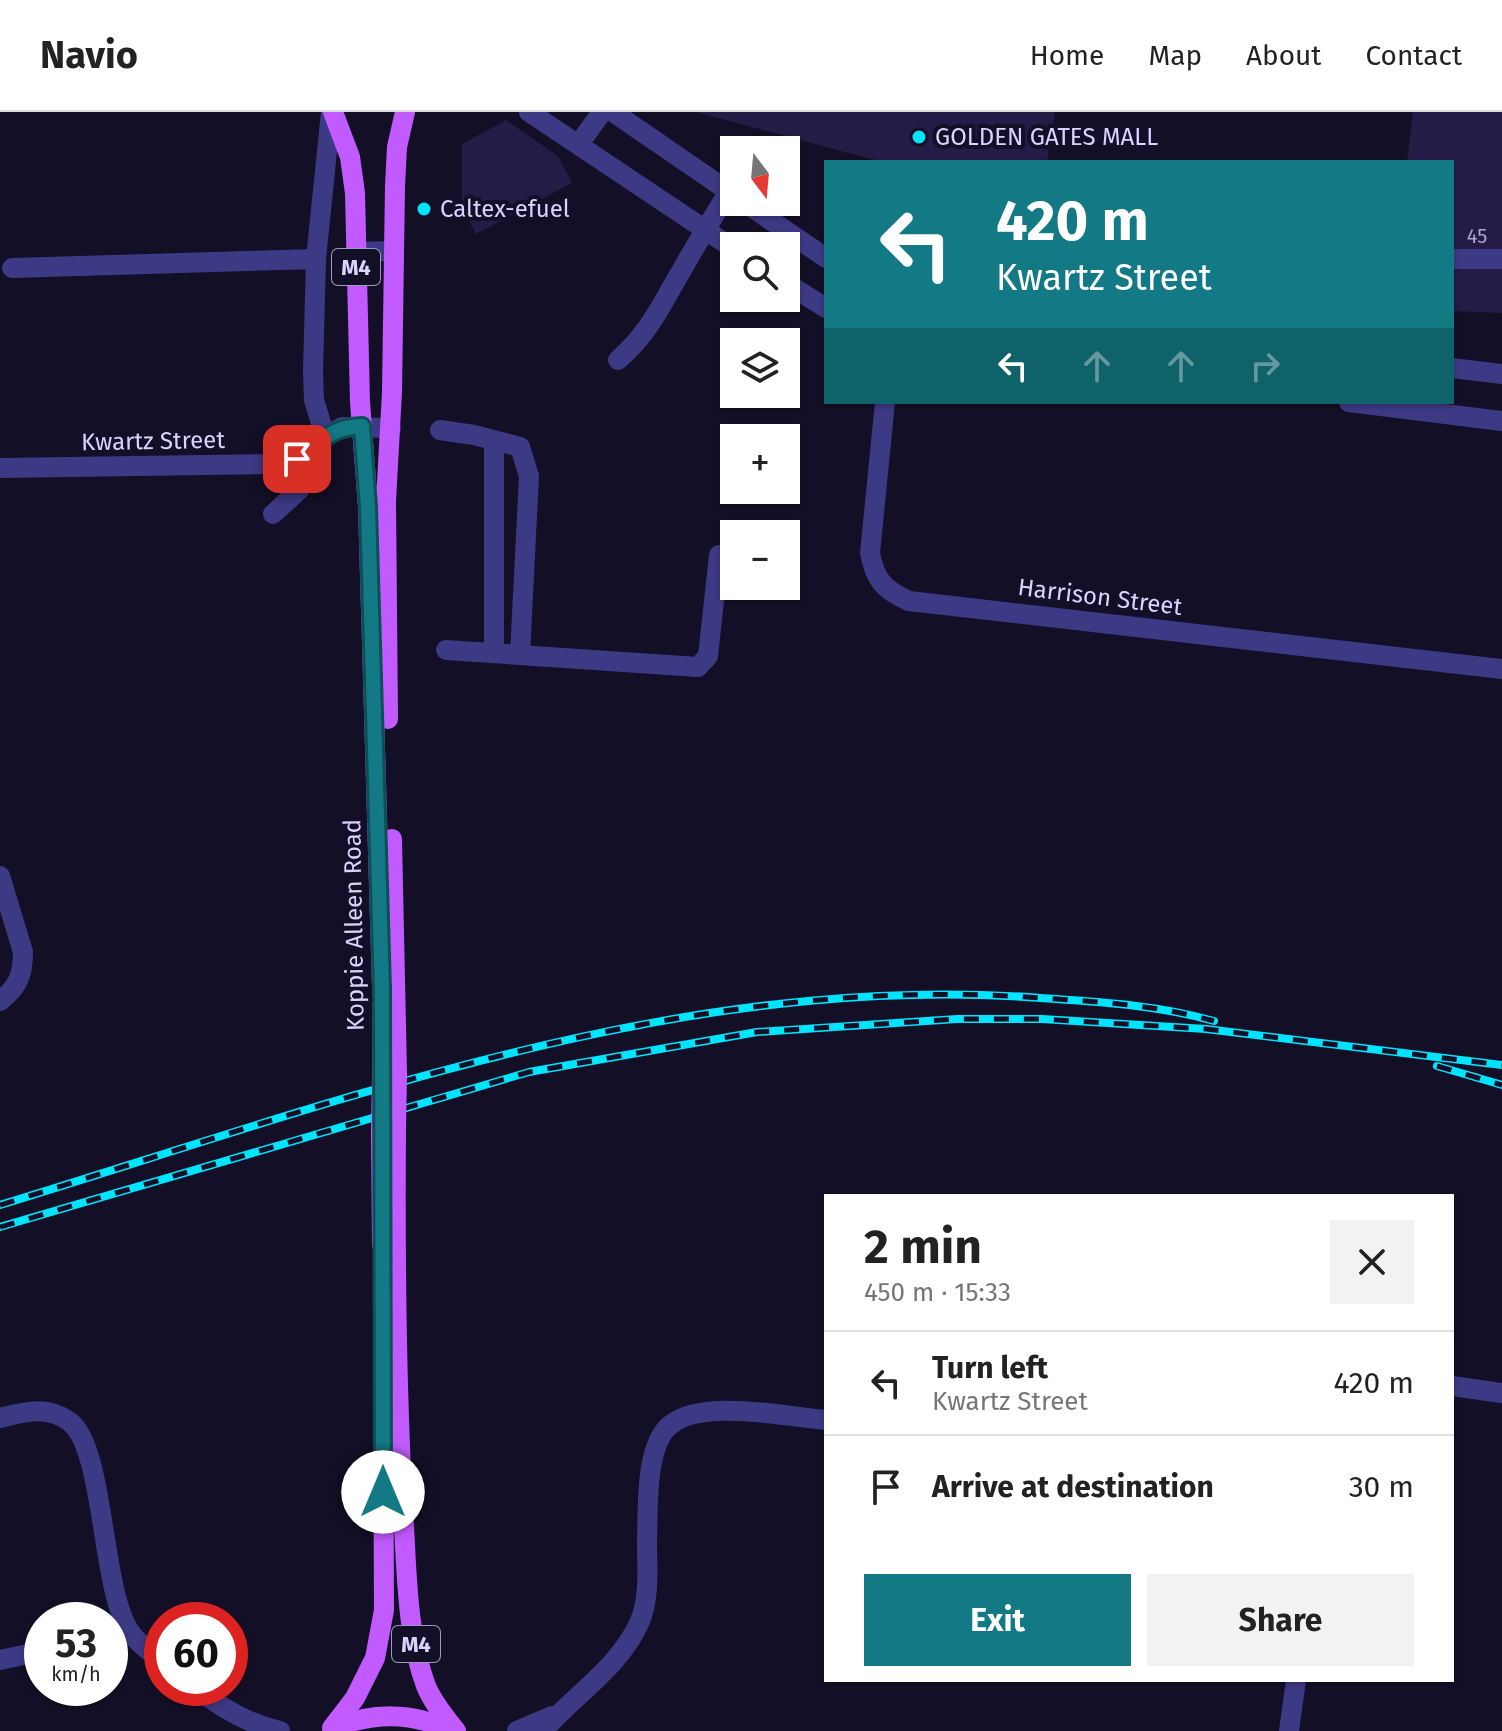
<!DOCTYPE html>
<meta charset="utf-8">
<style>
:root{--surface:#fff;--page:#f2f2f2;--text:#222;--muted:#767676;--line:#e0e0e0;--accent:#137a85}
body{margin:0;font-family:"Fira Sans",sans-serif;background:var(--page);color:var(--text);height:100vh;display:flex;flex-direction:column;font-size:30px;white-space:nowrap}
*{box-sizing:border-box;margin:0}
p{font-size:26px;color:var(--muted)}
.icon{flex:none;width:44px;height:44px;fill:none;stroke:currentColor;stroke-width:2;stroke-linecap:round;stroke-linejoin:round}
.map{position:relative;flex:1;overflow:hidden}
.side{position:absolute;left:824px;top:1082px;width:630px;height:488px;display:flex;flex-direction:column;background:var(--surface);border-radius:0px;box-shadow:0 2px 6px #0004}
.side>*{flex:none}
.banner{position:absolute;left:824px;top:48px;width:630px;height:244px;border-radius:0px;box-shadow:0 2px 6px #0004;background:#137a85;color:#fff;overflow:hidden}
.needle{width:52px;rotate:164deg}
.fabs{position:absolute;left:720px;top:24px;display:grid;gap:16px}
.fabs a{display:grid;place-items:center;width:80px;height:80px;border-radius:0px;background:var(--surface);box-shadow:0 2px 6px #0004;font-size:40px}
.speed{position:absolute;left:24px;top:1490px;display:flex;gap:16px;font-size:40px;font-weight:700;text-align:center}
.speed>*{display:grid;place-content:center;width:104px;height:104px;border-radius:50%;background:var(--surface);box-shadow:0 2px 6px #0004;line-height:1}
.speed small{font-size:20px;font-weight:400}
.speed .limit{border:12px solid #d22;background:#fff;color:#111}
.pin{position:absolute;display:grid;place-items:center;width:68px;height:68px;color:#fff;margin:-34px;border-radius:16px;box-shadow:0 4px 12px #0006}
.me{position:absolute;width:88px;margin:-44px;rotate:0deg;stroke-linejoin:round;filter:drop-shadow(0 0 6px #0008)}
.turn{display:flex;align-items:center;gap:28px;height:168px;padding:0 40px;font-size:36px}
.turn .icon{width:104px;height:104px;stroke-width:2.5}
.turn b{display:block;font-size:56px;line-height:68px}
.lanes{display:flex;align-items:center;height:76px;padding:0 40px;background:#0003;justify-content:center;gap:40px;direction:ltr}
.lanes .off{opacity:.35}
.round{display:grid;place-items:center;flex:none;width:84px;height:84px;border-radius:0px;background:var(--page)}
.overview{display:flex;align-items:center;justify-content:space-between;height:136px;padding:0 40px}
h1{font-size:48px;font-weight:700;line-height:60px}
.button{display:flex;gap:16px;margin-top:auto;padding:16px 40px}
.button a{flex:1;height:92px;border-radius:0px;background:var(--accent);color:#fff;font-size:32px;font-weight:700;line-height:92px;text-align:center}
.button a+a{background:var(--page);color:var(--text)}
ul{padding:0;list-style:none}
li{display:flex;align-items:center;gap:24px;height:104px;padding:0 40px;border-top:2px solid var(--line)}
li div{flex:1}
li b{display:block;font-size:30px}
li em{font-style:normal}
header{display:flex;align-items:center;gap:48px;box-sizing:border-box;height:112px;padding:0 40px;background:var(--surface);border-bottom:2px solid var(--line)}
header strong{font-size:38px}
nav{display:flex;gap:44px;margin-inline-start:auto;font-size:28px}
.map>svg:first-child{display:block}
.building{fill:#241b47}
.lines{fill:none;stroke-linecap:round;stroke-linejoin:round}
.minor{stroke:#3d3a85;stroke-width:20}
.major{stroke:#c25bff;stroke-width:20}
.rail-casing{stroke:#00e5ff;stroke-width:8}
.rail{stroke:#130f26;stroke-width:5;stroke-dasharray:15;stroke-linecap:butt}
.major-bridge{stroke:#c25bff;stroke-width:20}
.route-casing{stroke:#0c4f56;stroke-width:20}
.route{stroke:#137a85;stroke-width:14}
.poi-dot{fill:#00e5ff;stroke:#130f26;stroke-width:3}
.labels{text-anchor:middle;stroke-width:8;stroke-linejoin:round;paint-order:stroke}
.number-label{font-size:20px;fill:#aca6d1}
.shield{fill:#130f26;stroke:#9e99be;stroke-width:2}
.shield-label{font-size:22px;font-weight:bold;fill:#d9d4ff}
.poi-label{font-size:24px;fill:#d9d4ff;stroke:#130f26;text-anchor:start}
.street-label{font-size:24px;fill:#d9d4ff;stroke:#130f26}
</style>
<header>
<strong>Navio</strong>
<nav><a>Home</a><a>Map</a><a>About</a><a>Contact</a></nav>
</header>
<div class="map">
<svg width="1502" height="1619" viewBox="0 0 1502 1619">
<rect width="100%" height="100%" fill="#130f26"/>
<path class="building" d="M696,0H1055L1047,50H882Z
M1413,0H1502V201L1452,199V50H1407Z
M506,8L558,44L572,71L476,122L462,95V32Z"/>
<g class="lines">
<path class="minor" d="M529,0L734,137
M613,0L734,83
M578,33L602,0
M744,90L826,146
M355,140L394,139
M1452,147H1502
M12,156L316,147
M786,171L826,196
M618,248C648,222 661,194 680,161C696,133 712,106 729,80
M1452,256L1502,262
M885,290L870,441C875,468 884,478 909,489L1502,557
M1349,290L1502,309
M440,318L474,323L520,335L529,364L520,542
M325,324L314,288L313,260L316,147L331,0
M494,328V540
M0,356L278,352L297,347L314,337L325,324L342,315L391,316
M273,402L299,378L314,337
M446,538L698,555L708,544L719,443
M0,764L23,840C23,863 18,875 0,889
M1452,1274L1502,1281
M0,1306C24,1300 48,1293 70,1310C105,1337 101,1478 130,1520C138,1532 151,1540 162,1549
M0,1548L42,1539
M196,1576C221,1596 248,1612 280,1619
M517,1619L552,1604
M543,1619C574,1583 621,1554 640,1509C650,1485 647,1456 647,1431C648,1400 645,1341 666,1317C695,1284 786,1305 826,1308
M1289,1619L1296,1568"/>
<path class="major" d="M333,0L350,45L355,81L360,290L368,395L382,877V963
M388,607L386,389L392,280L395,74L397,35L405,0
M392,727L397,961
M396,1016C395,1144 396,1271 403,1399C407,1456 406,1520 426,1574C433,1591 445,1605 456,1619
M381,1018L382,1133
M332,1616L355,1586L375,1546L384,1498L383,1265
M333,1616C371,1601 412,1599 450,1619"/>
<defs>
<path id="rail" d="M1437,954L1502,973
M0,1093C338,990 681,859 1041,886C1100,890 1158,893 1214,909
M0,1115L529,960L757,920L957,907H1042L1206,917L1502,953"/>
</defs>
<use href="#rail" class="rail-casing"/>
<use href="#rail" class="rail"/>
<path class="major-bridge" d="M396,1016L397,961
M381,1018L382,963"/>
</g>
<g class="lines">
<defs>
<path id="route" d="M297,347C325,330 326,316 362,314L368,395L382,877L383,1380"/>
</defs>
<use href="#route" class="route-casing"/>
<use href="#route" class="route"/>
</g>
<g class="poi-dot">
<circle cx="919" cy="25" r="8"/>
<circle cx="424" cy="97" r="8"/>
</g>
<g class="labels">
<g class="number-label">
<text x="1477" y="131">45</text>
</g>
<g class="shield">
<rect x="332" y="137" width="48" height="36" rx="6"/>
<rect x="392" y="1514" width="48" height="36" rx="6"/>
</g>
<g class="shield-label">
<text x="356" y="163">M4</text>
<text x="416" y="1540">M4</text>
</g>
<g class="poi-label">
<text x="935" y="33">GOLDEN GATES MALL</text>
<text x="440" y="105">Caltex-efuel</text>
</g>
<g class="street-label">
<text transform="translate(153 329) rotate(-1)" y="8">Kwartz Street</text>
<text transform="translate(1100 485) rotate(7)" y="8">Harrison Street</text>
<text transform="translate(354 813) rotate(-91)" y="8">Koppie Alleen Road</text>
</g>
</g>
</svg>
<div class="fabs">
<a><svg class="needle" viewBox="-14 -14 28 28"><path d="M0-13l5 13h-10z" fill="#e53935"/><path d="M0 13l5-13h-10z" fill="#767676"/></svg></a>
<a><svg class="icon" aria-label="search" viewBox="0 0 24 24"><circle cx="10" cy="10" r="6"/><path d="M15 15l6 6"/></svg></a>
<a><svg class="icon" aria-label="layers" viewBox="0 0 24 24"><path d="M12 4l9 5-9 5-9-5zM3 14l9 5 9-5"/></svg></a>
<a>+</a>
<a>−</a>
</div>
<div class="speed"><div>53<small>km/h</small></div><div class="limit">60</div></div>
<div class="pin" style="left:297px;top:347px;background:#d93025"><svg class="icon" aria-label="arrive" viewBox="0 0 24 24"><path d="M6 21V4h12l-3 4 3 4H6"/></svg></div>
<svg class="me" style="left:383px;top:1380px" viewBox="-20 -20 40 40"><circle r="19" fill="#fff"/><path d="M0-13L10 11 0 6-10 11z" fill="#137a85"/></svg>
<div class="banner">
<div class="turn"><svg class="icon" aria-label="left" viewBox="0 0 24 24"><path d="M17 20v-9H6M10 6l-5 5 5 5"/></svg><div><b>420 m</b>Kwartz Street</div></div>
<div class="lanes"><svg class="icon" aria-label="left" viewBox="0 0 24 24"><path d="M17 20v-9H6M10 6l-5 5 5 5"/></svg><svg class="icon off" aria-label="ahead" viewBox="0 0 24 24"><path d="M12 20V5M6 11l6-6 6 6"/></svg><svg class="icon off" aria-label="ahead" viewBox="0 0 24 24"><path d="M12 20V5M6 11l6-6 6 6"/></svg><svg class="icon off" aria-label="right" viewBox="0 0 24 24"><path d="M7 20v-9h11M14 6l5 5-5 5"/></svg></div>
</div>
<section class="side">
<div class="overview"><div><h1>2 min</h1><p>450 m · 15:33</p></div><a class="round"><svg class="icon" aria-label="close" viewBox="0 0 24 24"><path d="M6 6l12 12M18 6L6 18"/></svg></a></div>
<ul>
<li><svg class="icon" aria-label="left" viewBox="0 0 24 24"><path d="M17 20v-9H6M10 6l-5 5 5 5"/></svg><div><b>Turn left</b><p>Kwartz Street</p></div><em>420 m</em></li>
<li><svg class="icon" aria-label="arrive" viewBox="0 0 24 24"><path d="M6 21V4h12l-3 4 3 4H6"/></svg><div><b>Arrive at destination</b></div><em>30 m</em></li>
</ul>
<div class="button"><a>Exit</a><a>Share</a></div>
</section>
</div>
